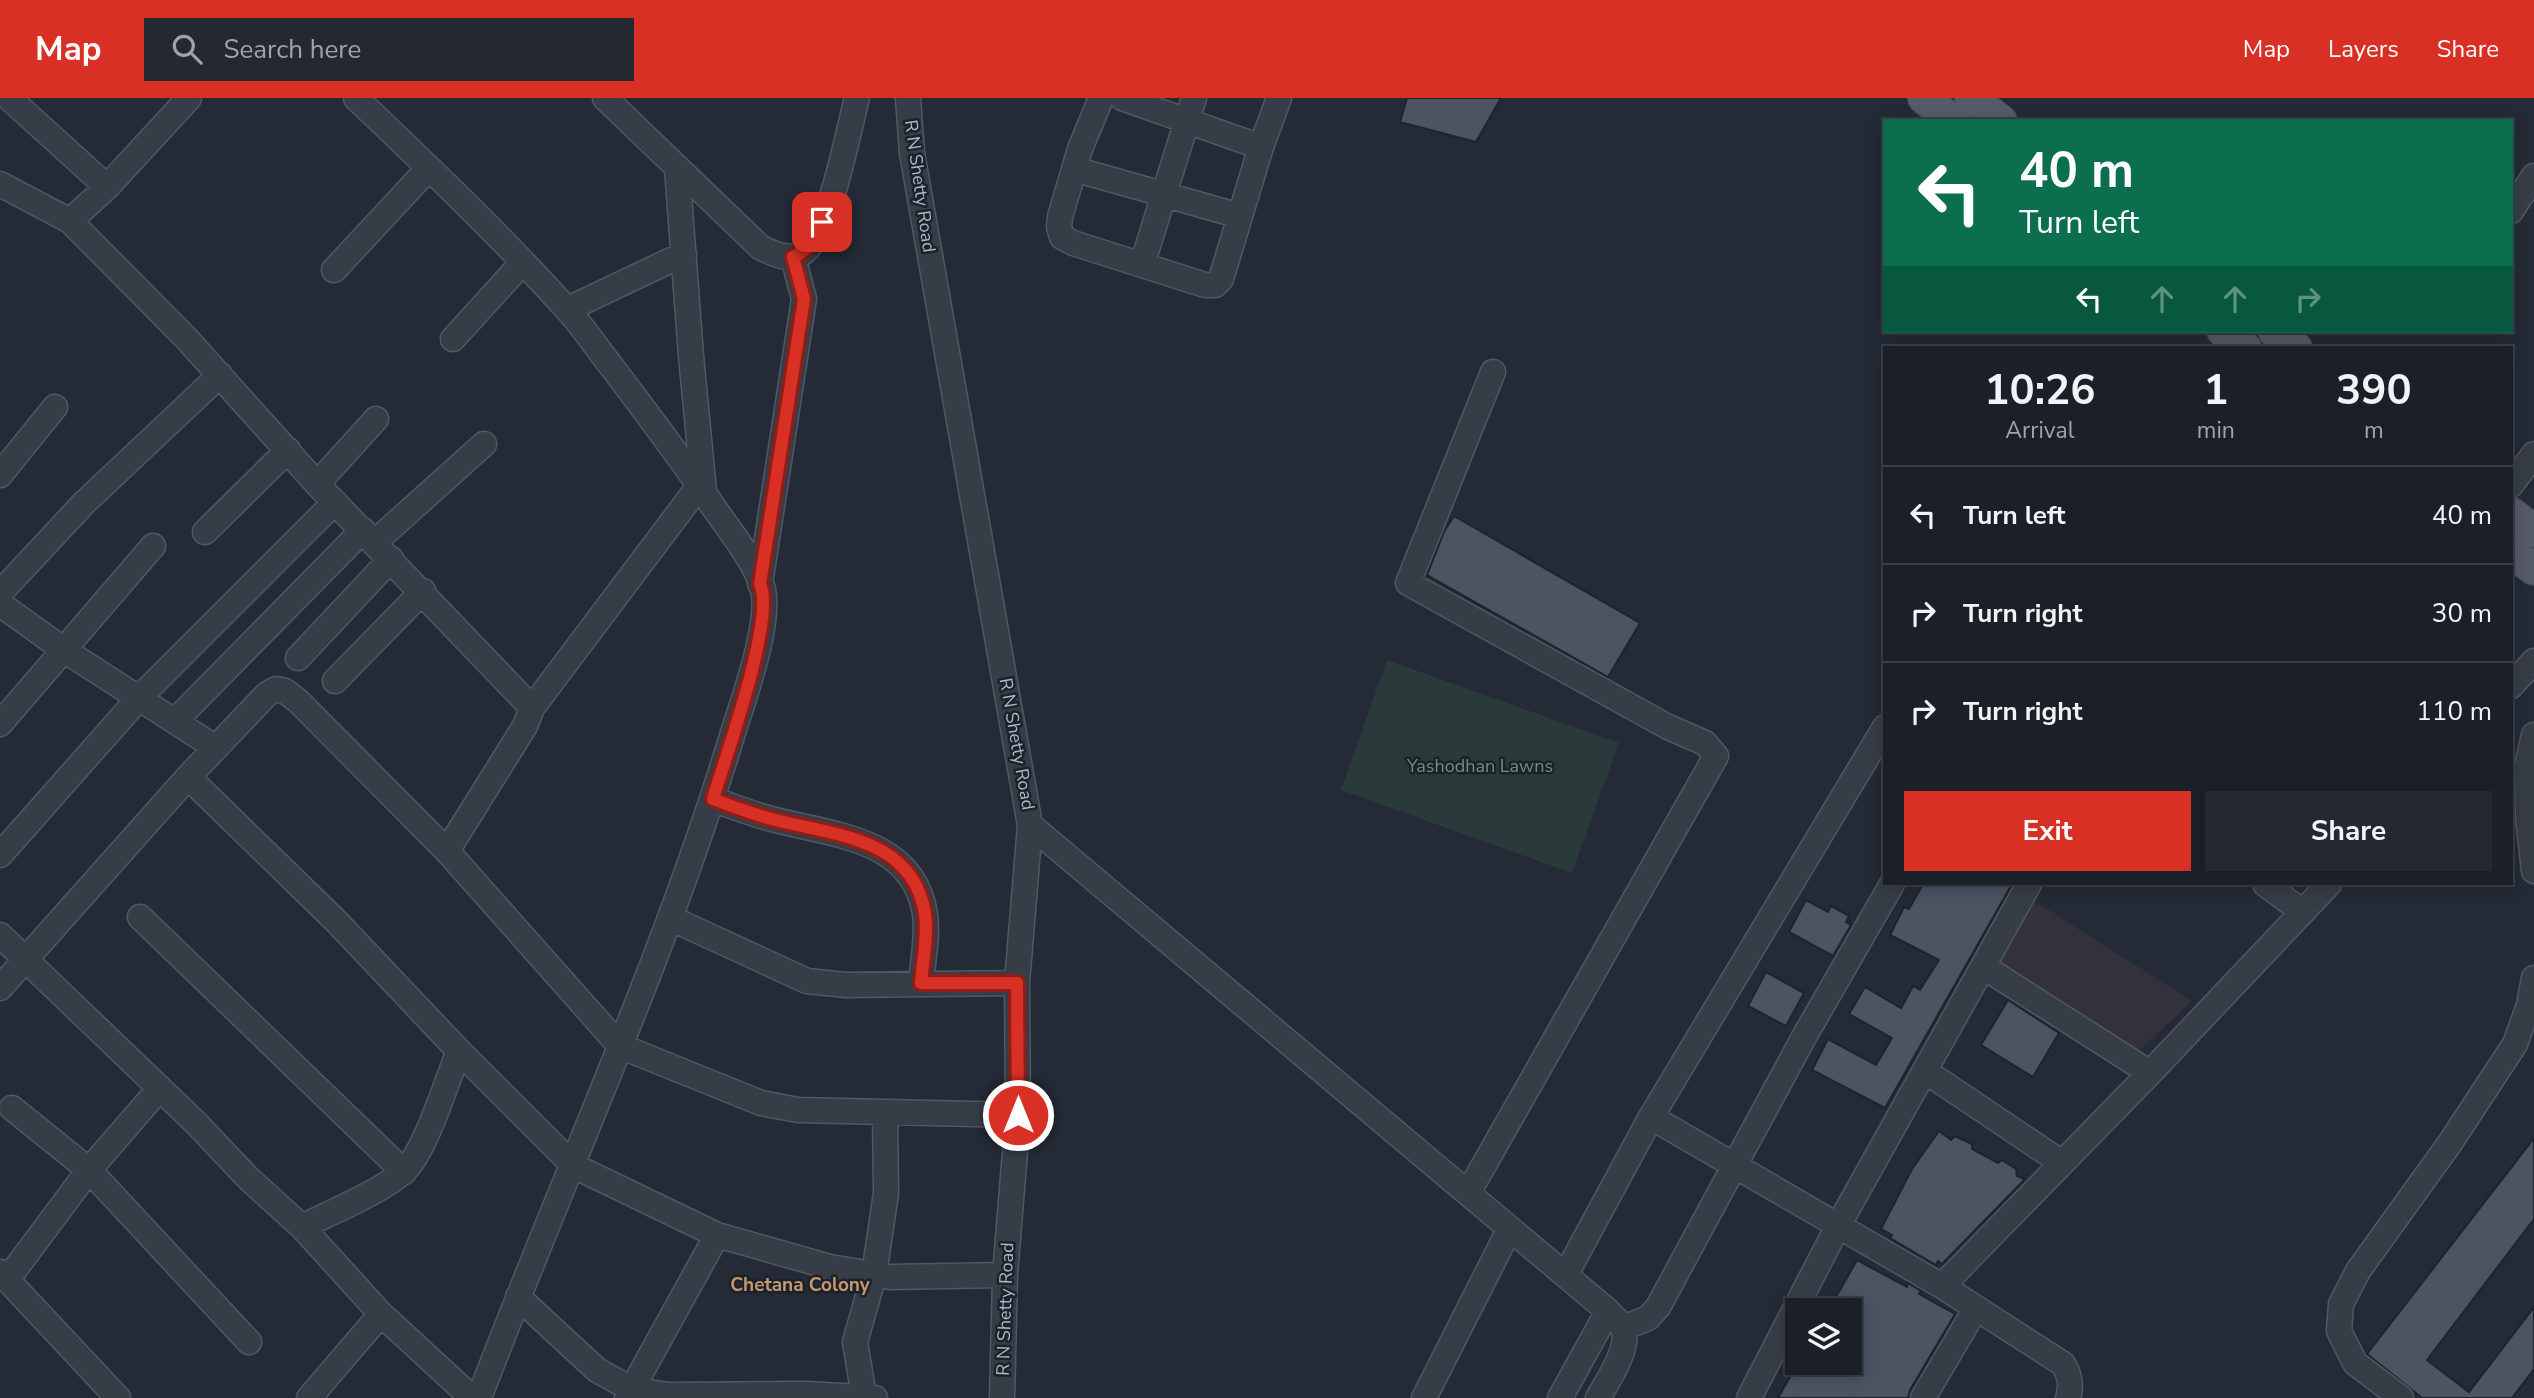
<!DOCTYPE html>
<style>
:root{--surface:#1b2028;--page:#242830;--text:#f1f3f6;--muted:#a0a3a8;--line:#393e45;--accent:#d93025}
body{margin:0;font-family:"Nunito Sans",sans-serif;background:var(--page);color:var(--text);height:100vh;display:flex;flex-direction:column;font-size:26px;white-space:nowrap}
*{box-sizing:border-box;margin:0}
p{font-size:23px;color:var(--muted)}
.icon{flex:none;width:38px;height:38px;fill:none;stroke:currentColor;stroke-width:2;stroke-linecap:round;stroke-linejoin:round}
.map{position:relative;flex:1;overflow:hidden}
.side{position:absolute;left:1883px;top:248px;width:630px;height:539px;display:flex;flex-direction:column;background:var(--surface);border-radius:0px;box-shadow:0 4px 18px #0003,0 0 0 2px var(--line)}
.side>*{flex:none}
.top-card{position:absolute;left:1883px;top:21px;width:630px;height:214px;border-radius:0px;box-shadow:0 4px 18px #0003,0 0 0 2px var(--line);background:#0b6e4f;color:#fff;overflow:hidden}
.fabs{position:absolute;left:1785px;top:1200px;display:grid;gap:14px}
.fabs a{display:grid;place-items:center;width:77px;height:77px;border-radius:0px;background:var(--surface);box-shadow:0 4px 18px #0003,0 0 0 2px var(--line);font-size:35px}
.pin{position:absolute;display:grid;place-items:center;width:60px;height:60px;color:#fff;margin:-30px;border-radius:14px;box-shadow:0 4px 10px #0006}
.me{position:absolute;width:77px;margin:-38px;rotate:0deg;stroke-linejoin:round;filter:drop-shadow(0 0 5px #0008)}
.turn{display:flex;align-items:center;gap:24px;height:147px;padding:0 21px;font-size:32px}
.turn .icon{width:91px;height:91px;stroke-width:2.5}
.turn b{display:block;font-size:49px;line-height:60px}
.lanes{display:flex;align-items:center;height:66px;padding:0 21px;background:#0003;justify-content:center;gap:35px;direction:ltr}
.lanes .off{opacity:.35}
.eta{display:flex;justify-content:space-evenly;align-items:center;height:119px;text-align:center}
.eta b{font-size:42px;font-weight:700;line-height:49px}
.cta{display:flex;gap:14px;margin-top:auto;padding:14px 21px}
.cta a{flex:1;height:80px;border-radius:0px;background:var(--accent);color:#fff;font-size:28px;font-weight:700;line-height:80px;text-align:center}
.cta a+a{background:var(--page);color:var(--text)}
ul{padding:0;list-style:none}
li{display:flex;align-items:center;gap:21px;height:98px;padding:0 21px;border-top:2px solid var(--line)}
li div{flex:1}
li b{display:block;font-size:26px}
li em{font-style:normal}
header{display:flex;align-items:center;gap:42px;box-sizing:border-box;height:98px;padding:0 35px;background:var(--accent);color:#fff}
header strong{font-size:33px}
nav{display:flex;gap:38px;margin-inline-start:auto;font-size:24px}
.search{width:490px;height:63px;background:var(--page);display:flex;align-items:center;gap:18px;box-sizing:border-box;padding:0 24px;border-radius:0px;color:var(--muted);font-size:26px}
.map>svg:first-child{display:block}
.medical{fill:#33313c}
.green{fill:#2a3a3b}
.building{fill:#4c5462;stroke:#1e242e;stroke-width:2}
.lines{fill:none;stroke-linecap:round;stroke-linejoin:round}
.minor-casing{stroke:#525762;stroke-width:27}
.major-casing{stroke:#404650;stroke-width:34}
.minor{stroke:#373d47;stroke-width:24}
.major{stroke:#555b67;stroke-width:32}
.route-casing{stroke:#8d1f18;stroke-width:18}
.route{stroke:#d93025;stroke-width:12}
.labels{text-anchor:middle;stroke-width:5;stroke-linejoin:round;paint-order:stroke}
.street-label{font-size:18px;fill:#b2b7c3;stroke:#1c222c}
.park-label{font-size:18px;fill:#6c9177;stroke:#1c222c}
.neighbourhood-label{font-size:19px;font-weight:bold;fill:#c6986a;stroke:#1c222c}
</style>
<header>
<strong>Map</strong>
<div class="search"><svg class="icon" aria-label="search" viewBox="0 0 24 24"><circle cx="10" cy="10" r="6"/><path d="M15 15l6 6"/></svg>Search here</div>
<nav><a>Map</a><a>Layers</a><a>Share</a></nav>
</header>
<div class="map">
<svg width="2534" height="1300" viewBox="0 0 2534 1300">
<rect width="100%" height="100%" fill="#242a36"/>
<path class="medical" d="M2033,802L2192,903L2140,952L1994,867Z"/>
<path class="green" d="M1387,562L1619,645L1572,775L1341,692Z"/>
<path class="building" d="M1407,0H1501L1476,44L1400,24Z
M1454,418L1640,525L1608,579L1427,477L1444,434Z
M1923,786H2012L1885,1010L1812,972L1828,941L1876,967L1892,940L1849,916L1865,889L1901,910L1913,888L1920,892L1939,862L1890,837L1904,809L1909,811Z
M1806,802L1828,814L1831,808L1849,818L1846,824L1851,827L1833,858L1789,834Z
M1766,874L1804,895L1786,928L1748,908Z
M2008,902L2059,935L2033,979L1981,947Z
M1939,1033L1951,1042L1955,1038L1972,1046V1051L1998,1065L2002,1062L2016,1071L2017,1078L2025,1081L1942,1166L1938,1163L1936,1167L1890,1140L1892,1137L1881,1131L1912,1071Z
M2534,1040V1121L2427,1262L2469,1294L2534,1209V1271L2512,1300H2422L2367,1256Z
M1857,1162L1907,1189L1908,1185L1921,1193L1919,1196L1955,1216L1910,1292L1908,1300H1778L1798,1265H1850V1213H1828Z"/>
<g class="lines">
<defs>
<path id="minor" d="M9,0L107,89
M356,0C427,68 498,135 564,208C583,228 598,252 615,273C647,316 679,357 708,401C725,427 755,462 763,491C771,527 743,602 732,638C663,864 563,1079 479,1300
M605,0L760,149C773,156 792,165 805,153C830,132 848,34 857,0
M908,0L912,55L1030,727L1017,885L1018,1017L1005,1177L1002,1300
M1101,0L1080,51L1060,119L1059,129L1062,139L1073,145L1205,187H1215L1221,181L1261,49L1279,0
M1122,0L1261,49
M677,70L691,258L704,393
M1074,71L1240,118
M0,86L70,123L186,240L317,386L532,610L525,628L447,753
M2511,113L2534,78
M70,123L107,89L189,0
M1142,167L1194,0
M334,172L429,70
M568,211L684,156
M453,241L523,164
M0,377L55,309
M317,386L376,321
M2511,387L2534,356
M205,434L288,352
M375,444L484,346
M760,486L804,201L793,159
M0,495L84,405L220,277
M0,506L64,552L216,650
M298,560L391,461
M335,583L423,493
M2511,588L2534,563
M532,610L699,388
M175,623L363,432
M0,626L153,448
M2534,637L2527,668L2528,719L2534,773
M188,679L336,823L459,953L574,1068L717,1137L830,1169L890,1179L1005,1177
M713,701C731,708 750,715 768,720C828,737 913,738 925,816C928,838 923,862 921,885
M1030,727L1608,1213C1612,1218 1621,1225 1623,1231C1631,1249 1607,1284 1598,1300
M0,757L139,600L335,404
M2265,786L2303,814
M140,819L404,1074
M670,820L807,883L846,887L1017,885
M0,837L196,1025L248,1080L302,1129L381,1216L472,1300
M1984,869L2150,975
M0,890L188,679L267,596L276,591L285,593L298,603L447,753L620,948L761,1005L798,1012L1018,1017
M1925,973L2062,1065
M160,990L89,1072L249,1244
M1651,1019L1942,1188L2063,1266C2070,1277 2072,1287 2068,1300
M1468,1095L1716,658L1705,645L1668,629L1408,485L1493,274
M302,1129C329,1115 386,1092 406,1071C426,1051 447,982 459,953
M0,1174L118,1300
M1566,1176L1651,1019L1885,629
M7,1182L89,1072L12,1010
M1942,1188L2150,975L2329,786
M518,1199L597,1272L631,1291L668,1297L808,1296L875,1300
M1623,1230L1648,1220L1658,1209L1804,939L1892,786
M864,1299L855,1244L874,1177L886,1095L885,1014
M309,1300L381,1216
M627,1300L717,1137
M1424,1300L1509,1132
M1560,1300L1608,1213
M1749,1300L1838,1128L2029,786
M1923,1300L1976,1210
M2401,1300L2355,1265L2339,1233L2341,1206L2358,1173L2450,1045L2515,946L2529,907L2534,880"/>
<path id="major" d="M1924,0L1953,23
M1971,0L2001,23
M2223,233L2245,250
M2274,233L2296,250
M2511,415L2534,433
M2511,455L2534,471"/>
</defs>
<use href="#minor" class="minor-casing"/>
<use href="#major" class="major-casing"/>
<use href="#minor" class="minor"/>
<use href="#major" class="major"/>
</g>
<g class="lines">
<defs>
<path id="route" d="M822,124C815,140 810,152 793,159L804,201L760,486C776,520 725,660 713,701C731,708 750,715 768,720C828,737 913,737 925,816C928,838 923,862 921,885H1017L1018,1017"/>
</defs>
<use href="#route" class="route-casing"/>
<use href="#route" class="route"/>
</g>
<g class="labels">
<g class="street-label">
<text transform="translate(920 88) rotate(82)" y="6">R N Shetty Road</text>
<text transform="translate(1017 646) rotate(80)" y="6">R N Shetty Road</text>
<text transform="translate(1005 1211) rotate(-88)" y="6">R N Shetty Road</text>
</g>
<g class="park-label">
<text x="1480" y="674">Yashodhan Lawns</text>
</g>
<g class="neighbourhood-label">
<text x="800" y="1193">Chetana Colony</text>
</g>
</g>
</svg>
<div class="fabs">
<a><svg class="icon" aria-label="layers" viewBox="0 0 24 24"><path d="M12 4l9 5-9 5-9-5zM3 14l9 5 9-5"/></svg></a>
</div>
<div class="pin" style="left:822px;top:124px;background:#d93025"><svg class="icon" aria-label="arrive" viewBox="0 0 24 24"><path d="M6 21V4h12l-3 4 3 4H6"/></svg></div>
<svg class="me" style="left:1018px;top:1017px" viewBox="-20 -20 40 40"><circle r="17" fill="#d93025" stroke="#fff" stroke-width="3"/><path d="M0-11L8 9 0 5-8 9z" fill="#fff"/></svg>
<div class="top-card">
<div class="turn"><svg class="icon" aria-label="left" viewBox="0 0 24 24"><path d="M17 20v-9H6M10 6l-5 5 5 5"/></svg><div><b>40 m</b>Turn left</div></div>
<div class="lanes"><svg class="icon" aria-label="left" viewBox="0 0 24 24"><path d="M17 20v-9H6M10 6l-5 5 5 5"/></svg><svg class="icon off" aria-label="ahead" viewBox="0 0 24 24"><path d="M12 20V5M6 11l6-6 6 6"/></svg><svg class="icon off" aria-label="ahead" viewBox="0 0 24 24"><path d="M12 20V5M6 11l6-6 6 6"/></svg><svg class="icon off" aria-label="right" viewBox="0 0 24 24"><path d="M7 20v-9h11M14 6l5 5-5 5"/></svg></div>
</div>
<section class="side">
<div class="eta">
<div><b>10:26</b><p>Arrival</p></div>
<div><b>1</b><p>min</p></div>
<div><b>390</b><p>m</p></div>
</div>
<ul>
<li><svg class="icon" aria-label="left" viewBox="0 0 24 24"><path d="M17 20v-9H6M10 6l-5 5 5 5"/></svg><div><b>Turn left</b></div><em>40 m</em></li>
<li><svg class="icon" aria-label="right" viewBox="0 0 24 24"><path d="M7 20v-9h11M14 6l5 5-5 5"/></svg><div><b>Turn right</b></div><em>30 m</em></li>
<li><svg class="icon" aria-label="right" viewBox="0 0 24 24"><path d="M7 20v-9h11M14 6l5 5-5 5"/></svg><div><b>Turn right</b></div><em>110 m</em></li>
</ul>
<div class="cta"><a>Exit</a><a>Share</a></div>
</section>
</div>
